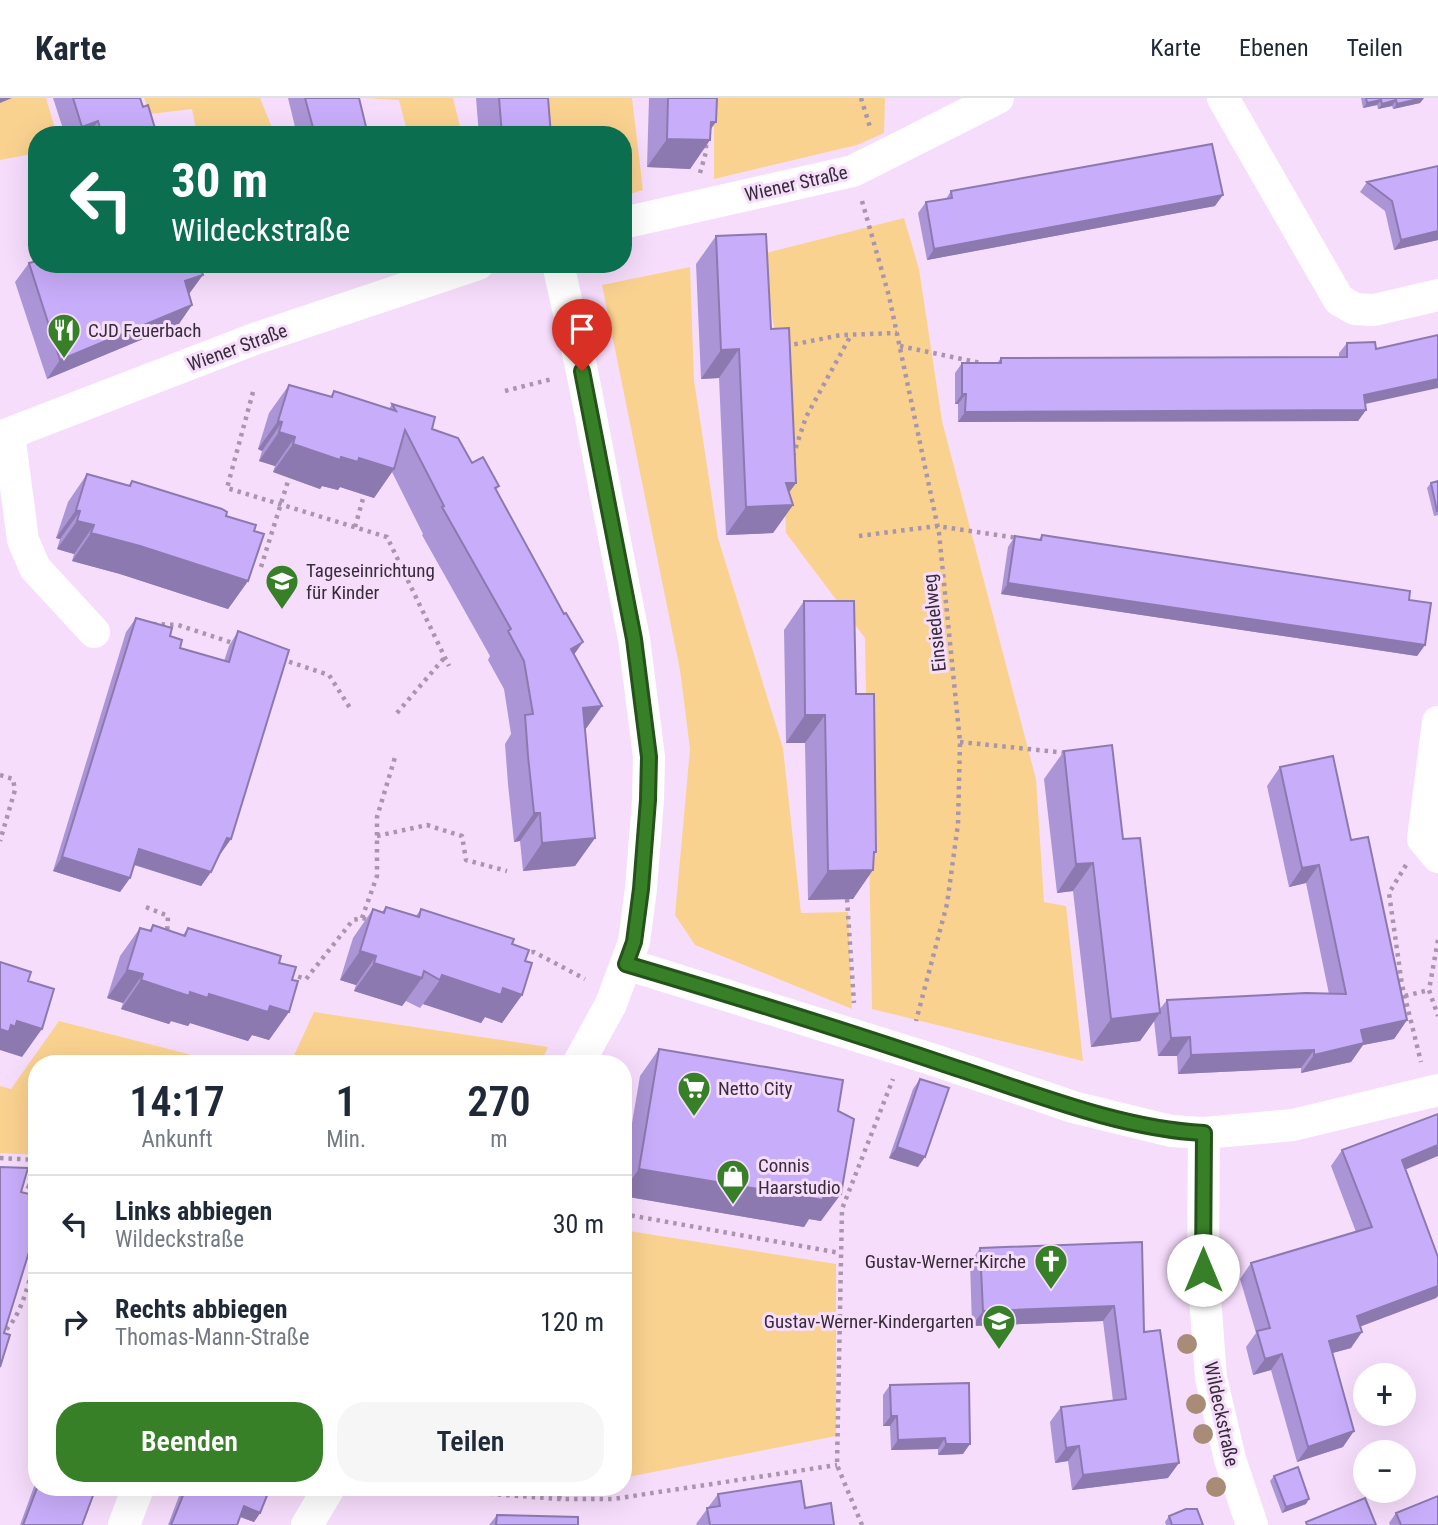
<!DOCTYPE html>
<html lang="de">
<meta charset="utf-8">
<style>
:root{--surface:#fff;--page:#f6f6f7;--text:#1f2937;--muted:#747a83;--line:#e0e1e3;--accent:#378027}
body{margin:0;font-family:"Roboto Condensed",sans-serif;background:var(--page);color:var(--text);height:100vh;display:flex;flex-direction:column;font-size:26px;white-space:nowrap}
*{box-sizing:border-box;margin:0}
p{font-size:23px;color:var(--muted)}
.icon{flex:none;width:38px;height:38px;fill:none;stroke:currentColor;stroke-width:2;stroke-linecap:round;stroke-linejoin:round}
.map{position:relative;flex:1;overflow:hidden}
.panel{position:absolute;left:28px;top:957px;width:604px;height:441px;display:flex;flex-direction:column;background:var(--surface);border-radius:28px;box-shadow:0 7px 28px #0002}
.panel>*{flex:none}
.guide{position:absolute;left:28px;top:28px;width:604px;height:147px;border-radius:28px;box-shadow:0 7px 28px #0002;background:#0b6e4f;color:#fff;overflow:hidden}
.tools{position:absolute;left:1353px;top:1265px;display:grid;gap:14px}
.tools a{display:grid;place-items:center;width:63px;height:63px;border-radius:50%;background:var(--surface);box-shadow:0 7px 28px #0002;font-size:35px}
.pin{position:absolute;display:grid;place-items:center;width:60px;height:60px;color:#fff;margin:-72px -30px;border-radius:50% 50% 50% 0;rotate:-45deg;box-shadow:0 0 7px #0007}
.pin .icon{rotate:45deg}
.me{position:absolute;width:77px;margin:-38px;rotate:0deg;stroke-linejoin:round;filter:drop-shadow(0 0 5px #0008)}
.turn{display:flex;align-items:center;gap:24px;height:147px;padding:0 28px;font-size:32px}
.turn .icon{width:91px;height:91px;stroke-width:2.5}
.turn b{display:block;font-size:49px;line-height:60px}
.eta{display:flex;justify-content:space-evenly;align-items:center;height:119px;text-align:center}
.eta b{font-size:42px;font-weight:600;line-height:49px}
.primary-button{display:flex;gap:14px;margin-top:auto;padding:14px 28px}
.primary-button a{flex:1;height:80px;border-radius:28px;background:var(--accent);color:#fff;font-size:28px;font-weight:600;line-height:80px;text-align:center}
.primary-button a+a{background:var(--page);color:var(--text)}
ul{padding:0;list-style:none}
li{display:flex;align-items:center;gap:21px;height:98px;padding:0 28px;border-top:2px solid var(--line)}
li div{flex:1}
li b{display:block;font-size:26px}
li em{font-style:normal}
header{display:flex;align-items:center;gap:42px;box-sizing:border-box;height:98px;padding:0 35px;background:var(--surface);border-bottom:2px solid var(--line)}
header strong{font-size:33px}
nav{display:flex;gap:38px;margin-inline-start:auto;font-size:24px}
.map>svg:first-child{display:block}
.green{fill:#fad290}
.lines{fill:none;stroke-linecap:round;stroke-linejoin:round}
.path{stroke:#a995ac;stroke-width:4.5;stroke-dasharray:3.5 5;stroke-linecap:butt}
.minor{stroke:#fff;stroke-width:32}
.tree{fill:#a88c77}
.wall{fill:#ac95d7}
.shaded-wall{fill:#8c79af}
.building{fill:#c8adfa;stroke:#8c79af;stroke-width:2}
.route-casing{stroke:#245319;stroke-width:18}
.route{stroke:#378027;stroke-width:12}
.labels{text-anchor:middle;stroke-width:6;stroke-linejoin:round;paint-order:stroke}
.street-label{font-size:19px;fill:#372d39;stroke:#f7ddfc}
.poi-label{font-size:19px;fill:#372d39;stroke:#f7ddfc;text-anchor:start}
</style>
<header>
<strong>Karte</strong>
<nav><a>Karte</a><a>Ebenen</a><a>Teilen</a></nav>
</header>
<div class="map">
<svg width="1438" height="1427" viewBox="0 0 1438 1427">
<rect width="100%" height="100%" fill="#f7ddfc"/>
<path class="green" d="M0,0H46L57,37H37V55L0,62Z
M144,0H260L275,37H197L192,11L150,16Z
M364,0H453L462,37H408L399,2Z
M545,0H632L643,92L623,98V37H549Z
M714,0H885L884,35L857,47L714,81Z
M904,120L919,171L942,323L1036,681L1044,804L1066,808L1083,963L872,911L865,540L786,435L779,260L762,156Z
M690,169L694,282L718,440L783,650L801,815L848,814L852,911L695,847L675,817L690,651L680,572L602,187Z
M314,914L548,949L540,966H290Z
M59,923L227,966H37V1057L0,1055V988L11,991Z
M629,1133L836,1166V1338L623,1380V1211Z"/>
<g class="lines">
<path class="path" d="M861,0L870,29
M700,75L706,54V43
M862,103L889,198L939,435L960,644L958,726L947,806L916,923
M786,248L841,237L897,235
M900,248L981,265
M505,293L552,281
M253,294L227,390L387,439L449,568
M793,358L806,319L851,237
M355,429L364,397
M859,438L937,428L1018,440
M261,469L289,380
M153,526L178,527L236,546
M281,561L329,577L350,610
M397,615L445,559
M960,644L1067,655
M0,677L13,681L15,692L0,743
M377,738L427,727L462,738L466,762L507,773
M1406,767L1389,795L1402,887L1421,964
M847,801L854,905
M146,809L168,818L167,837
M362,820L377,778V719L396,656
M1438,842L1429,892L1438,918
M523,855L534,854L585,881
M290,876L306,881L353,822L362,820L371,822
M1405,898L1429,892
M0,1060L37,1062
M19,1084L37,1093
M623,1116L840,1155
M0,1237C23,1220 29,1181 37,1154
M413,1390L559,1401H613L837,1367
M559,1401L561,1390
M862,1427L837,1367L842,1111L893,981"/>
<path class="minor" d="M1223,0L1339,202L1355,211L1374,212L1438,197
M623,125L853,73L998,0
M558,166L582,273L634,541L649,659L648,702L641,791L634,844L611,906L578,966
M9,336L23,442L35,470L94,534
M0,339L257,240L478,166
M1438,624L1423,741L1438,759
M626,866L931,961L1073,1009L1171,1033L1204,1035L1293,1027L1438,992
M1204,1035L1203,1172L1211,1280L1230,1361L1252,1427
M124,1427L138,1390
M307,1427L329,1390"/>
</g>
<g class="tree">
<circle cx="1183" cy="1181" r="10"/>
<circle cx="1187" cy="1246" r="10"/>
<circle cx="1196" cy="1306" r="10"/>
<circle cx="1203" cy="1336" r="10"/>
<circle cx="1216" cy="1389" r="10"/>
</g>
<path class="wall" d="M53,0H140L143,9L157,37H65Z
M288,0H359L368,37H297Z
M476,0H548L551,37H479Z
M649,0H717L710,32V42L690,71L647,69Z
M1361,0H1424L1420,5L1393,11L1392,8L1378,11L1377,7L1363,10Z
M1438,68V142L1394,152L1385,113L1360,94L1367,84Z
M951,93L1215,108L927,162L918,115L926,104L946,101Z
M716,138L771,231L796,385L789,394L793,407L773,435L726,437L719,280L701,281L696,166Z
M29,165L189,196L179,226L47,281L15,184Z
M1347,245L1365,306L1366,312L1358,323L958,324V306H955V275L962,265H997L1001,260L1339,259V255Z
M289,287L330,299L334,293L389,311L392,306L432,331L499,388L496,392L574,557L602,608L585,632L595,740L575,768L523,773L520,743L514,744L508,686L505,646L511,636L504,591L488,562L490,558L422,437L423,436L392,374L374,400L340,389L338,392L322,388L320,391L273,374L275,368L259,363L262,353L258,351L269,315Z
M87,376L128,388L132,383L226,418L254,433L248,483L228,511L120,476L72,463L74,456L57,451L60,441L56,440L68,404Z
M1438,383V417L1434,418L1427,390L1431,385Z
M1042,437L1409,502L1425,547L1417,558L1001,496L1008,449L1015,438L1039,442Z
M804,503L856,596L874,757L853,801L808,802L805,645H786L784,532Z
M136,520L170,538L180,550L224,563L229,548L238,533L231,741L221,755L220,754L211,774L201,788L134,767L130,780L120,794L53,773L126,534Z
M1064,653L1123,741L1159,912L1167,902L1329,896L1306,785L1289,789L1267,688L1280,669L1351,742L1407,922L1394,941L1363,947L1351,964L1301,975V970L1178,976L1177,958H1158L1154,923L1140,943L1091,949L1073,793L1057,795L1044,681Z
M386,809L416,818L421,811L512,846L525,863L522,897L502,925L485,919L481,925L423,906L420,910L406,903L402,908L354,893L356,887L340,882L353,840L373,811L382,814Z
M153,827L183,837L188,830L279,865L292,882L289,914L269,942L252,937L248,943L190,925L188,928L171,923L169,926L121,911L123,905L107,900L120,858L140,830L149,833Z
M659,951L838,1013L821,1123L809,1121L804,1129L623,1098V1078L640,978Z
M920,981L918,1069L889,1060L913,991Z
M1342,1052L1405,1072L1436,1200L1360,1228L1351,1250L1332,1255L1343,1349L1297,1364L1271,1272L1253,1277L1246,1249L1256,1235L1240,1181L1251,1165L1356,1134L1331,1068Z
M1142,1144L1144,1234L1168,1380L1072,1392L1068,1363L1055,1365L1050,1324L1061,1309L1113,1303L1103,1223L972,1228L970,1165L980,1150Z
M890,1287L963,1356L938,1357V1351L891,1352L890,1328H883V1297Z
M37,1368V1390L82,1427H20L36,1383L32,1381Z
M1274,1378L1306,1406L1282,1415L1270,1383Z
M182,1390H270L260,1415L254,1424L240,1419L237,1427H168Z
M718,1396L805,1410L834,1427H697L696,1426Z
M1396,1415L1438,1427H1390L1389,1425Z
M497,1417L578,1427H489Z
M1169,1418L1203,1427H1166L1165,1424Z"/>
<path class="shaded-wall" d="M0,0H12L0,5Z
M1424,0L1420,5L1393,11L1397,6Z
M1381,2L1377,7L1363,10L1367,5Z
M1396,2L1392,8L1378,11L1382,6Z
M98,23L88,37H77L82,29Z
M711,24H716L703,42H710L690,71L647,69L667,41Z
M1223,97L1215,108L927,162L934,151Z
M1438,133V142L1394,152L1401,142Z
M203,177L189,196L171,201L185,183Z
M192,207L179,226L47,281L60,262Z
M739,251L719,280L701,281L721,252Z
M1438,281V290L1356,308L1364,297Z
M962,296H966L958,306H955Z
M1366,312L1358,323L958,324L965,314Z
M278,323L282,324L262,353L258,351Z
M279,334L295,339L275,368L259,363Z
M293,346L341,359L359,360L394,371L374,400L340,389L338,392L322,388L320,391L273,374Z
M786,385H796L780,407H793L773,435L726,437L746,409Z
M76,412L80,413L60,441L56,440Z
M77,423L94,427L74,456L57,451Z
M91,435L140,448L248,483L228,511L120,476L72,463Z
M1008,485L1425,547L1417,558L1001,496Z
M583,544L563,572L571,551Z
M602,608L582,636L583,610Z
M805,617H825L805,645H786Z
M534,715H540L520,743L514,744Z
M227,740L231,741L221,755L217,754Z
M595,740L575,768L523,773L542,745Z
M139,751L211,774L201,788L129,765Z
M874,754H876L863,773L873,772L853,801L808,802L828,773Z
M62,759L130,780L120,794L53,773Z
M1093,765L1073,793L1057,795L1076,766Z
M1319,767L1306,785L1289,789L1302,770Z
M360,853L376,858L356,887L340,882Z
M374,865L422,880L402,908L354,893Z
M127,872L143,876L123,905L107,900Z
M442,877L503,890L522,897L502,925L485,919L481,925L423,906L440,882Z
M141,882L190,894L209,896L270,908L289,914L269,942L252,937L248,943L190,925L188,928L171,923L169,926L121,911Z
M1160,915L1140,943L1091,949L1111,921Z
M1407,922L1394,941L1363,947L1351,964L1301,975L1314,957L1361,932Z
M17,923L42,931L22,959L0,952V931L11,927Z
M1190,939L1177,958H1158L1171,940Z
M1314,952L1301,970L1178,976L1191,957Z
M1438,1047V1058L1390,1078L1402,1062Z
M897,1049L925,1059L918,1069L889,1060Z
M639,1071L824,1093L841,1096L821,1123L809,1121L804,1129L623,1098V1093Z
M1438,1188V1198L1436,1200L1346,1234L1357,1218Z
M1114,1208L1103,1223L972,1228L983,1213Z
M1362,1234L1351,1250L1318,1259L1329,1243Z
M1282,1256L1271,1272L1253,1277L1265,1261Z
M891,1318H897L890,1328H883Z
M1354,1333L1343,1349L1297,1364L1308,1349Z
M945,1340L938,1351L891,1352L898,1342Z
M946,1346H970L963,1356L938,1357Z
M1079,1348L1068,1363L1055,1365L1066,1350Z
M1179,1365L1168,1380L1072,1392L1083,1377Z
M37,1374V1382L36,1383L32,1381Z
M1309,1401L1306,1406L1282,1415L1286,1409Z
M244,1408L260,1415L254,1424L238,1418Z"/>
<path class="building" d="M73,0H140L143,9L148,7L157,37H102L98,23L82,29Z
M305,0H359L368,37H315Z
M499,0H548L551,37H502Z
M668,0H717L716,24H711L710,42L667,41Z
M1366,0H1422L1397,6L1396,2L1382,6L1381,2L1367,5Z
M1212,46L1223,97L934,151L926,104L952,100L951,93Z
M1438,68V133L1401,142L1392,103L1367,84Z
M766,136L771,231L789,230L796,385H786L793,407L746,409L739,251L721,252L716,138Z
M37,163V166H199L203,177L185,183L192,207L60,262L29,165Z
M1438,237V281L1364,297L1366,312L965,314L966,296H962V265H1001V260L1347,259V245L1375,244L1376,251Z
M289,287L332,299L334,293L396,313L392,306L435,319L432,331L458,340L472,365L483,359L499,388L495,390L564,516L566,515L583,544L571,551L602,608L583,610L595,740L542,745L540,715H534L528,658L525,617L533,616L524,563L508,533L511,531L442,409L444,408L405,332L394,371L359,360L358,364L341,359L340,362L293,346L295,339L279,334L282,324L278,323Z
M87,376L130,388L132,383L222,411L227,414L226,418L256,427L254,433L264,436L248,483L140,448L91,435L94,427L77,423L80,413L76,412Z
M1438,383V413H1437L1431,385Z
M1042,437L1410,493L1409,502L1431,505L1425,547L1008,485L1015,438L1041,442Z
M804,503H854L856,596H874L876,754H874L873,772L828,773L825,617H805Z
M136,520L172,530L170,538L182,542L180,550L229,564L238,533L289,552L231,741L227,740L211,774L139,751L130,780L62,759Z
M1112,647L1123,741L1140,740L1160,915L1111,921L1093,765L1076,766L1064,653Z
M1333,658L1351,742L1368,739L1407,922L1361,932L1364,945L1314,957V952L1191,957L1190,939L1171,940L1167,902L1306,895L1346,896L1319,767L1302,770L1280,669Z
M386,809L419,819L421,811L514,841L512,846L529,852L525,863L532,865L522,897L503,890L501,897L442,877L440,882L424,873L422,880L374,865L376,858L360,853L373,811L384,815Z
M153,827L185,838L188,830L281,858L279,865L296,869L292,882L298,883L289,914L270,908L268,914L209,896L208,900L190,894L189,898L141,882L143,876L127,872L140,830L151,833Z
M0,864L31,874L28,883L54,891L42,931L17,923L15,929L11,927L9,934L0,931Z
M659,951L843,982L838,1013L854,1021L841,1096L824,1093L823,1102L639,1071Z
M920,981L949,990L925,1059L897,1049Z
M1438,1016V1047L1402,1062L1438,1159V1188L1357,1218L1362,1234L1329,1243L1354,1333L1308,1349L1282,1256L1265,1261L1257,1233L1270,1230L1251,1165L1372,1129L1342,1052Z
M0,1069L28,1070L21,1094L37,1098V1128L4,1235L10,1237L0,1269Z
M1142,1144L1144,1234L1160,1232L1179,1365L1083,1377L1079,1348L1066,1350L1061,1309L1126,1301L1114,1208L983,1213L980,1150Z
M969,1285L970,1346H946L945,1340L898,1342L897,1318H891L890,1287Z
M1298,1369L1309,1401L1286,1409L1274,1378Z
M801,1383L805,1410L831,1405L834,1427H710L707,1410L720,1408L718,1396Z
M37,1390H90L95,1392L82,1427H23Z
M186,1390H270L260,1415L244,1408L237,1427H171Z
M1438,1398V1427H1401L1396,1415Z
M1365,1400L1376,1427H1307L1306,1424Z
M1186,1411H1197L1203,1427H1172L1169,1418Z
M497,1417L578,1419V1427H496Z"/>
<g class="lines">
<defs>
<path id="route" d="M582,273L634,541L649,659L648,702L641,791L634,844L626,866C734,898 841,931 947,967C1028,993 1119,1031 1204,1035L1203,1172"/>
</defs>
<use href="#route" class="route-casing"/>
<use href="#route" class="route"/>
</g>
<defs>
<symbol id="restaurant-pin" viewBox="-11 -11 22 30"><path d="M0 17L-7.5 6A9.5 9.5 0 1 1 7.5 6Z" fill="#378027" stroke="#f7ddfc"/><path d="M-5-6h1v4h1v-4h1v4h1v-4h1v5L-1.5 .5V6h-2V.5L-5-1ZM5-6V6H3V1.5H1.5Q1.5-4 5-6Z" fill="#fff"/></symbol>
<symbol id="school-pin" viewBox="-11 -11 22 30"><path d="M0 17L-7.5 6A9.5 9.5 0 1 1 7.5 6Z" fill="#378027" stroke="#f7ddfc"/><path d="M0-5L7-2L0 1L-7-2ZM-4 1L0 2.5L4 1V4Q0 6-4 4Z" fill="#fff"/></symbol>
<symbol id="supermarket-pin" viewBox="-11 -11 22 30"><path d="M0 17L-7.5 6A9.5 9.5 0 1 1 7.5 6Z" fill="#378027" stroke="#f7ddfc"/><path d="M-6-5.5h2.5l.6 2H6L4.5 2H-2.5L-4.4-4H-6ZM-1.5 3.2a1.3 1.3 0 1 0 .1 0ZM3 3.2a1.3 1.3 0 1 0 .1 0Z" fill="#fff"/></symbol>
<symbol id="shop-pin" viewBox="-11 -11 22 30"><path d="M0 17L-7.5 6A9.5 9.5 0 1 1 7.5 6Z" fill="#378027" stroke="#f7ddfc"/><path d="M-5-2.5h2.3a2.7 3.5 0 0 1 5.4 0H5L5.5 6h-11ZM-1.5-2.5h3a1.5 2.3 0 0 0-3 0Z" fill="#fff"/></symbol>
<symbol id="church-pin" viewBox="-11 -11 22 30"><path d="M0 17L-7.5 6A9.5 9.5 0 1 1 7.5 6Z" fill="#378027" stroke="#f7ddfc"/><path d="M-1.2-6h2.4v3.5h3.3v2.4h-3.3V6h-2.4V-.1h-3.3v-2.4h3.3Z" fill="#fff"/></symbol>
</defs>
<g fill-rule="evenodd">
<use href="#restaurant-pin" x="45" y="213" width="38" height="52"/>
<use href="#school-pin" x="263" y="464" width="38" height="52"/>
<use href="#supermarket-pin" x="675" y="971" width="38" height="52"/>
<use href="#shop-pin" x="714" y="1059" width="38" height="52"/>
<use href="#church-pin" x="1032" y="1144" width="38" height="52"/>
<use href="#school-pin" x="980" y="1204" width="38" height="52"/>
</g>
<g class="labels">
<g class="street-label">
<text transform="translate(796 85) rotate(-13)" y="7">Wiener Straße</text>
<text transform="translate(237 249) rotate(-20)" y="7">Wiener Straße</text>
<text transform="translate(934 525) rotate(-96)" y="7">Einsiedelweg</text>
<text transform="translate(1222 1316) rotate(78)" y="7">Wildeckstraße</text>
</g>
<g class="poi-label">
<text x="88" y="239">CJD Feuerbach</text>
<text x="306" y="479">Tageseinrichtung<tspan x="306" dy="22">für Kinder</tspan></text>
<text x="718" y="997">Netto City</text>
<text x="758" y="1074">Connis<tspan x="758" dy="22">Haarstudio</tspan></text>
<text x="1026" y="1170" text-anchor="end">Gustav-Werner-Kirche</text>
<text x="974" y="1230" text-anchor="end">Gustav-Werner-Kindergarten</text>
</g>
</g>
</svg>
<div class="tools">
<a>+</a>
<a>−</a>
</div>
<div class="pin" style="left:582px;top:273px;background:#d93025"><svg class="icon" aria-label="arrive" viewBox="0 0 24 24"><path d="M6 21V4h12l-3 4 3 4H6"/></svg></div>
<svg class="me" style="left:1203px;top:1172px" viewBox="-20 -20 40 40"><circle r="19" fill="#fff"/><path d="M0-13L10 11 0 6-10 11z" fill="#378027"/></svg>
<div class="guide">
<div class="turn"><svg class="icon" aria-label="left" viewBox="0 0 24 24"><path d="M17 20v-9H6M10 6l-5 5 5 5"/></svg><div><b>30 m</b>Wildeckstraße</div></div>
</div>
<section class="panel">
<div class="eta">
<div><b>14:17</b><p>Ankunft</p></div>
<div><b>1</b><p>Min.</p></div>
<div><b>270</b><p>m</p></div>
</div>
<ul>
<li><svg class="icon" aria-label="left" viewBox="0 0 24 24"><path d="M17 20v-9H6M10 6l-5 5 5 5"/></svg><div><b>Links abbiegen</b><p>Wildeckstraße</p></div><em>30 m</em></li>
<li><svg class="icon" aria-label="right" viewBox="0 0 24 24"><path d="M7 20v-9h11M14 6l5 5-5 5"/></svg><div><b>Rechts abbiegen</b><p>Thomas-Mann-Straße</p></div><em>120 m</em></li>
</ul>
<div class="primary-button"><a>Beenden</a><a>Teilen</a></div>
</section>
</div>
